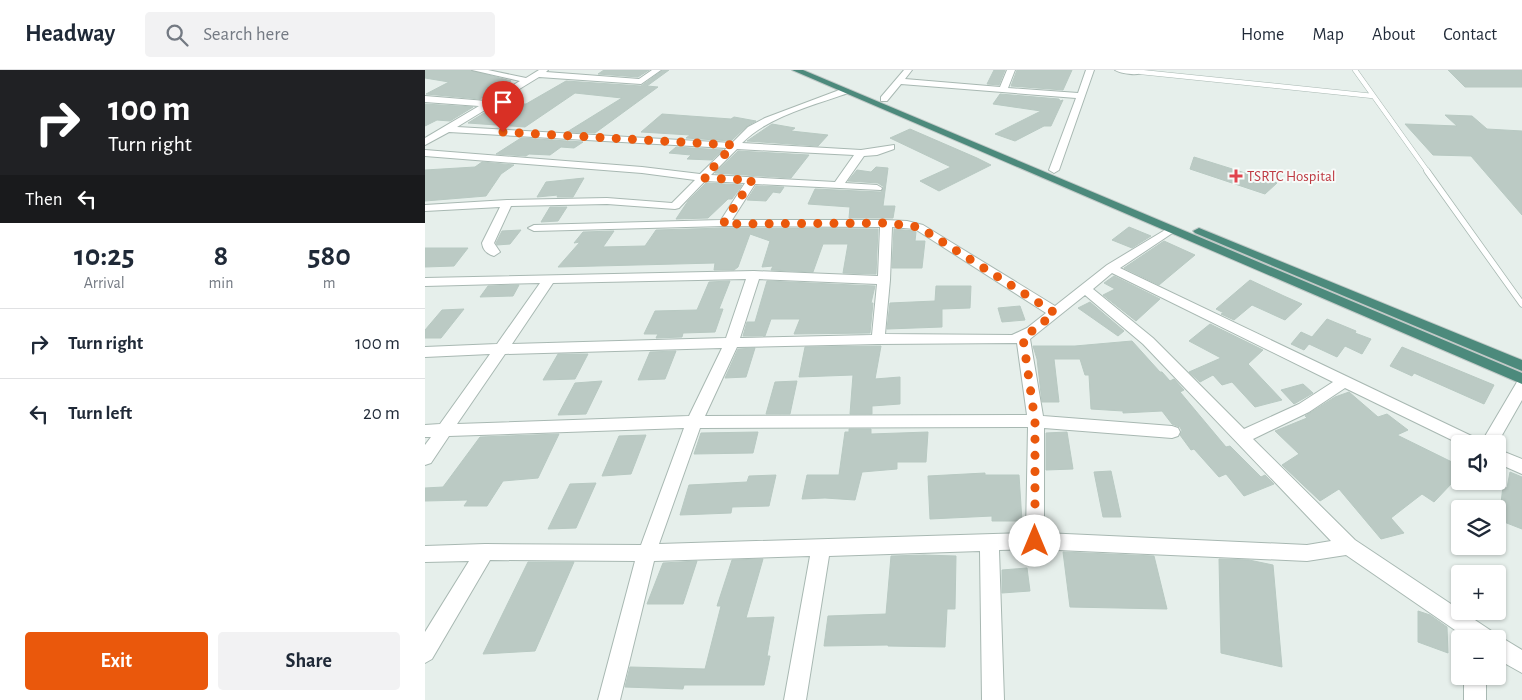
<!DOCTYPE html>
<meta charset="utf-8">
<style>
:root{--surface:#fff;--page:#f2f2f3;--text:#1f2937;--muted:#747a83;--line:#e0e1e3;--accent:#ea580c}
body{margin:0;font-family:"Alegreya Sans",sans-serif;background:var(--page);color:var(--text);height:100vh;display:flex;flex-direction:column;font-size:19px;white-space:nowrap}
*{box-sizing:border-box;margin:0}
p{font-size:16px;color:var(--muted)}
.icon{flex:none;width:28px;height:28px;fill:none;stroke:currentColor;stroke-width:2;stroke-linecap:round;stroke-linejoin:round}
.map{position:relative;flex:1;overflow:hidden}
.side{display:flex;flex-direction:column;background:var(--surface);width:425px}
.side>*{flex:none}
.banner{background:#202124;color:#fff;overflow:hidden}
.buttons{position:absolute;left:1026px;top:365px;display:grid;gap:10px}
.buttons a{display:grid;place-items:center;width:55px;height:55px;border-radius:5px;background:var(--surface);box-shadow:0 1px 4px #0004;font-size:25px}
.pin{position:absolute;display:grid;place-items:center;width:42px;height:42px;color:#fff;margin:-51px -21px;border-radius:50% 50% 50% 0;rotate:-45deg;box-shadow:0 0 5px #0007}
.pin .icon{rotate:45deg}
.me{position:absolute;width:55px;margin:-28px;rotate:0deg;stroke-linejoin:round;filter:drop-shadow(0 0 4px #0008)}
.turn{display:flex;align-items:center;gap:18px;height:105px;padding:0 25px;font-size:22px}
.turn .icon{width:65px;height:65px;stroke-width:2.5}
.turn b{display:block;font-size:35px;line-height:42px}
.then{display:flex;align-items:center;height:48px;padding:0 25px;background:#0003;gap:10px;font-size:19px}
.eta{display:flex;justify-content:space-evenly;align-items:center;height:85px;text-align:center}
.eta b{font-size:30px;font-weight:700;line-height:35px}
.cta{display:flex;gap:10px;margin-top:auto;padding:10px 25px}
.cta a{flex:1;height:58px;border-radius:5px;background:var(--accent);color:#fff;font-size:20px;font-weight:700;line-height:58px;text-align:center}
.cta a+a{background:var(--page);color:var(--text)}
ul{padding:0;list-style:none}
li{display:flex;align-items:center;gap:15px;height:70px;padding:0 25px;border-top:1px solid var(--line)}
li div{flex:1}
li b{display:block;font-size:19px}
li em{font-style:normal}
header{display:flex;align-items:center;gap:30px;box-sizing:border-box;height:70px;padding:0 25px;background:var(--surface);border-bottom:1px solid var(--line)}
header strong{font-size:24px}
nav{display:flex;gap:28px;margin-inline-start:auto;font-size:18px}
.search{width:350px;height:45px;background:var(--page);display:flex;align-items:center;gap:12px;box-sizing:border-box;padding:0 18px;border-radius:5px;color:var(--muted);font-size:19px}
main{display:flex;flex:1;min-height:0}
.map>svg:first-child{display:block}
.building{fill:#bbcac4;stroke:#b8c9c2}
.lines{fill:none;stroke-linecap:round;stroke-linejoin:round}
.service-far1-casing{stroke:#a8b8b2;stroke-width:5.5}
.service-casing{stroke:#a8b8b2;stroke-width:7}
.minor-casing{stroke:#a8b8b2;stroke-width:2}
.trunk-casing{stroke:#c2cac8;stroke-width:2}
.service-far1{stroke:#fff;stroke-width:4.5}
.service{stroke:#fff;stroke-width:5.5}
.minor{fill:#fff;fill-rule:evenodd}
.trunk{fill:#4c8a7c;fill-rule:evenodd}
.route{stroke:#ea580c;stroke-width:9;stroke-dasharray:0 16.2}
.health-dot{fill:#e0444e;stroke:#f7fbf9;stroke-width:2}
.labels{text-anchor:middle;stroke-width:4;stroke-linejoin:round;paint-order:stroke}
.far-health-label{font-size:15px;fill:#be3a42;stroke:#f7fbf9;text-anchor:start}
</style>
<header>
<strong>Headway</strong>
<div class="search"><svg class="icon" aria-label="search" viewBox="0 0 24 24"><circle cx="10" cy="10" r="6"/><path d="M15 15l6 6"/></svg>Search here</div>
<nav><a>Home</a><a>Map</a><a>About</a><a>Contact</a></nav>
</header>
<main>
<section class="side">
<div class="banner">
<div class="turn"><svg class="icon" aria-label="right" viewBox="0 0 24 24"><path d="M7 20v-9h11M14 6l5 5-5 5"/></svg><div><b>100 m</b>Turn right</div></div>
<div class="then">Then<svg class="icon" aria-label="left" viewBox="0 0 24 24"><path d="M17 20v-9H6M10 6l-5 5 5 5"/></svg></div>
</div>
<div class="eta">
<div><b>10:25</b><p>Arrival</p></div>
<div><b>8</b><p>min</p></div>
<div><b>580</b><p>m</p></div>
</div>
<ul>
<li><svg class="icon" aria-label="right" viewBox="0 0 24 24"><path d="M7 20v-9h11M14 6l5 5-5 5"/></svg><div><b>Turn right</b></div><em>100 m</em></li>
<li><svg class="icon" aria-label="left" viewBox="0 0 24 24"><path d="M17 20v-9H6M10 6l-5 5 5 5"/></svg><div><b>Turn left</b></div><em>20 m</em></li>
</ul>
<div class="cta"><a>Exit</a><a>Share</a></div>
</section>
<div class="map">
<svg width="1097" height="630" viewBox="0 0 1097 630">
<rect width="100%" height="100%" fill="#e6efeb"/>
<path class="building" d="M0,0H45L86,11L55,29L1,24L24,12L0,8Z
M179,0H224L213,7L173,4Z
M238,0H244L222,16L233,17L170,63L142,62L197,28L150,23L100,57L43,53L75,33L101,34L141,11L216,16Z
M569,0H580L574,15L562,14Z
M592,0H647L638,20L586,16Z
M1023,0H1097V17H1040Z
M575,24L634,29L635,31L638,30L626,56H619L590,71L570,64L616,41L568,34Z
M0,34L48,37L25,51L12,50L0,56Z
M237,44L306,49L309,47L331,51L322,56L306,71L261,68L265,65L216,62Z
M1020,45L1047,46L1062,59L1097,61V145L1046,86L1008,85L980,54L1032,56Z
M347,54L370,58L366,61L403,65L393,76L322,71Z
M485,59L552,88L566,95L514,121L495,111L526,97L465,68Z
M96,68L158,72L149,78L136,77L125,85L104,84L101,86L71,84Z
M251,77L298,80L287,90L262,89L266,85L244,83Z
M313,81L384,85L366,108L290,103Z
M769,87L852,113L840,124L765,99Z
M57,92L89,95L76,104L61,126L0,131V100L50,97Z
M451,97L463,98L458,136H470L468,148H424L425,137L383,134L390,119L456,122L459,117L453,113L423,111L432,100L446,102Z
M159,108L148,127H132L133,125L112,127L121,112Z
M281,113L317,115L307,129H303L283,148L251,149L263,131Z
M331,116L359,117L355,123L348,122L341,131L322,130Z
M125,137H142L133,151L116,152Z
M704,157L726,166L707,178L687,170Z
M299,158L453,159L451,204L418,203L423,174H398L388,202L346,200L348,196L337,197L345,171L325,164L313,197L309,200H289L290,193L133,197L155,172L149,173L158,162L189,161L178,177L220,176L231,160Z
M469,159L489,161L491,162L490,171H500L497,198H467Z
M96,160L85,174L72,175L71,173L77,161Z
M739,171L770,185L734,215L699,198Z
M0,178H43L29,196L0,197Z
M689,206L735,229L711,251L678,225L690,219L679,213Z
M825,210L859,226L877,234L860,250L827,235L809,250L796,244L799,243L791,239Z
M305,211L294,239H298L290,262L258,263L257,267L231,268L233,264H219L230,241L272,240L284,212Z
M342,211L450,216L446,233H448L445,263L369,264L375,249H346L340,266H318L322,252H330Z
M94,215L88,226L55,227L63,216Z
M511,216H546L545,238L517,239V257L462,259L465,233L510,231Z
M665,232L699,261L693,266L653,238Z
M595,236L600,250L577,252L573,238Z
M39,239L16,268H0V260L17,240Z
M902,249L931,261L930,263L946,269L937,284L920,276L912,287L884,274L879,280L866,274L876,262L887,267Z
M785,254L838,280L823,294L857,330L830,337L807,312L797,315L788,305L775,312L764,302L796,288L764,271Z
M707,271L735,302H737L745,311L749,309L759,320L755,322L801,377L805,376L836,407L840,405L849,414L819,426L801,404L794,407L769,379L766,380L755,365L757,361L755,357L747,354L737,341L698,343V341L666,339L664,305H660L655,289H629L634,332H617L612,289L608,276H650Z
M456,276L450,309L475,307V334L447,336V344H425L428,305L374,307L380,277Z
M977,277L1069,315L1059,334L989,303L987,306L965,296Z
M330,278L321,307L300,308L313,279Z
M251,281L240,309L213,310L225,282Z
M133,284H163L150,309L118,310Z
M177,311L161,344L133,345L150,313Z
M372,311L365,344H341L350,312Z
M878,314L888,323L869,334L856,320Z
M924,322L953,347L962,344L983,360L972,365L1035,396V417L1027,413L1009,432L997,424L966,448L979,463L956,469L914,419L895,431L857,395L874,384L850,361L882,348L880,346L910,327Z
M424,359H446V364L503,362L501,392H472V399L437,402L430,430L400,428L377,429L382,405H414L420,362H424Z
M333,362L328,383L269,384L276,363Z
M642,362L648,399L621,400V363Z
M134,364L113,408L78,411L62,436H39L43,430L0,431V418L18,417L55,367Z
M221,365L206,404L177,406L194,366Z
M686,401L696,447H678L669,402Z
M1085,402L1097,407V459L1074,450L1078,416L1082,418Z
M560,403V405H594L597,451H567V446L505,449L503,406Z
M351,405L344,436L307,437L306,443L255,445L264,415L322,412L324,406Z
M171,413L151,458L123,459L145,414Z
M638,482L729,486L742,539L645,537Z
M499,485L531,486L530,539H522L520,577L463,576V575L399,576L403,546L461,544L466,486Z
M338,489L321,548L349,547L342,586H345L339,615H259L258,619L200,617L205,597L280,599L296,536H292L307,490Z
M794,489L824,490L848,495L857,597L796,583Z
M272,491L258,534H222L238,493Z
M103,492H149L110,581L58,584Z
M602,498L605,521L577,523V500Z
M993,541L1005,545L1022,557L1023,583L993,572Z"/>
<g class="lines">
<defs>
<path id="service-far1" d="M930,0L1003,102
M716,2L948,26"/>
<path id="service" d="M1002,101L1097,234"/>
<path id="minor" d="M47,0H63L101,8L114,0H123L121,2L214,9L227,0H236L216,14L114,7L32,57L307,73L323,57L340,48L417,19H423V23C387,36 344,46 317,73L436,80L469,75V79L452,85L439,86L420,113L452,115L457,118L456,120L330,114L307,150H461L482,151L498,155L630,236L682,195L745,157L751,160L749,162L695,198L1055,370L1056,373L1092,312L1097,311V330L1072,374H1035L920,318L884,342L828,369L930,470L1068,562L1070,566L1079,569L1097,580V603L1072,589V569H1043L921,485L882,491L610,479L574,480L579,630H557L555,481L404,486L381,630H359L385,486L229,491L195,630H173L210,491L65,490L7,589L0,593V562L44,491L0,492V476L60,474L216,475L259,358L24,366L6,393L0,395V375L6,367H0V355L15,354L65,284L0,287V277L72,274L115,213L0,216V208L329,201L453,206L455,157L299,156L109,161L103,158L109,155L296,150L320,113L280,111L254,138L250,139L182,134L86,136L69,173L75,182L69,186C62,184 58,180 57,173L75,137L0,141V135L82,130L182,128L247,133L270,110L217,103L0,86V80L217,97L275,104L302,78L24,62L0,75V68L54,36L0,32V26L61,31L95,11ZM312,79L429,85L410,112L286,105ZM467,157L490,159L621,243L602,258L587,265L460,264L465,210ZM687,203L908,312L874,334L819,359L728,268L668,219ZM321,209L301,268L87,274L128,213ZM334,209L452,214L447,265L315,268ZM660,225L718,274L906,471L882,475L619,463V358L747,368L753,366L755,362L753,358L747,356L618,346L605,269ZM592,273L602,345L280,346L312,277L453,274ZM297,278L264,346L32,354L80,284ZM603,357L601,463L234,474L275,358Z
M479,0H487L480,9L575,17L582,0H590L583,18L653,23L661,0H669L634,100L629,103L624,100L651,28L476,14L462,31H456V27Z
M690,0H717L720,2C713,6 697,4 690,0Z
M1072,379L1097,389V404L1072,393Z
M1039,606H1061V630H1039Z"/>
<path id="trunk" d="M367,0H378L1097,303V314Z
M774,158L1097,290V301L770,163L768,161Z"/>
</defs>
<use href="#service-far1" class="service-far1-casing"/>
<use href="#service" class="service-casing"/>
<use href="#minor" class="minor-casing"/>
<use href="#trunk" class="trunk-casing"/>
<use href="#service-far1" class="service-far1"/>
<use href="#service" class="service"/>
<use href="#minor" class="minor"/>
<use href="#trunk" class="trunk"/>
</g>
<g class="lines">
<path class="route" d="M78,62L308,75L279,108L327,110L298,154L462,153L494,157L630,243L598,268L610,351V471"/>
</g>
<path class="health-dot" d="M808.5 98.5h5v5h5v5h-5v5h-5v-5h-5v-5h5z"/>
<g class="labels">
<g class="far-health-label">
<text x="822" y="111">TSRTC Hospital</text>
</g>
</g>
</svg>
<div class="buttons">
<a><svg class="icon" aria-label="sound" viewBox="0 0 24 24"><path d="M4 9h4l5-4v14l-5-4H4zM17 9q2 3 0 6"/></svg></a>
<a><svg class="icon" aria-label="layers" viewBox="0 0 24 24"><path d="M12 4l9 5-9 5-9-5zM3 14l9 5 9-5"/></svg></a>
<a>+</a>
<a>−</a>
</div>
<div class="pin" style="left:78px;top:62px;background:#d93025"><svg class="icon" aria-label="arrive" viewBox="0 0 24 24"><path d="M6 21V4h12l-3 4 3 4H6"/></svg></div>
<svg class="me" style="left:610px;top:471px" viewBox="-20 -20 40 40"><circle r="19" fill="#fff"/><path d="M0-13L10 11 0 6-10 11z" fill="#ea580c"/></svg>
</div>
</main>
